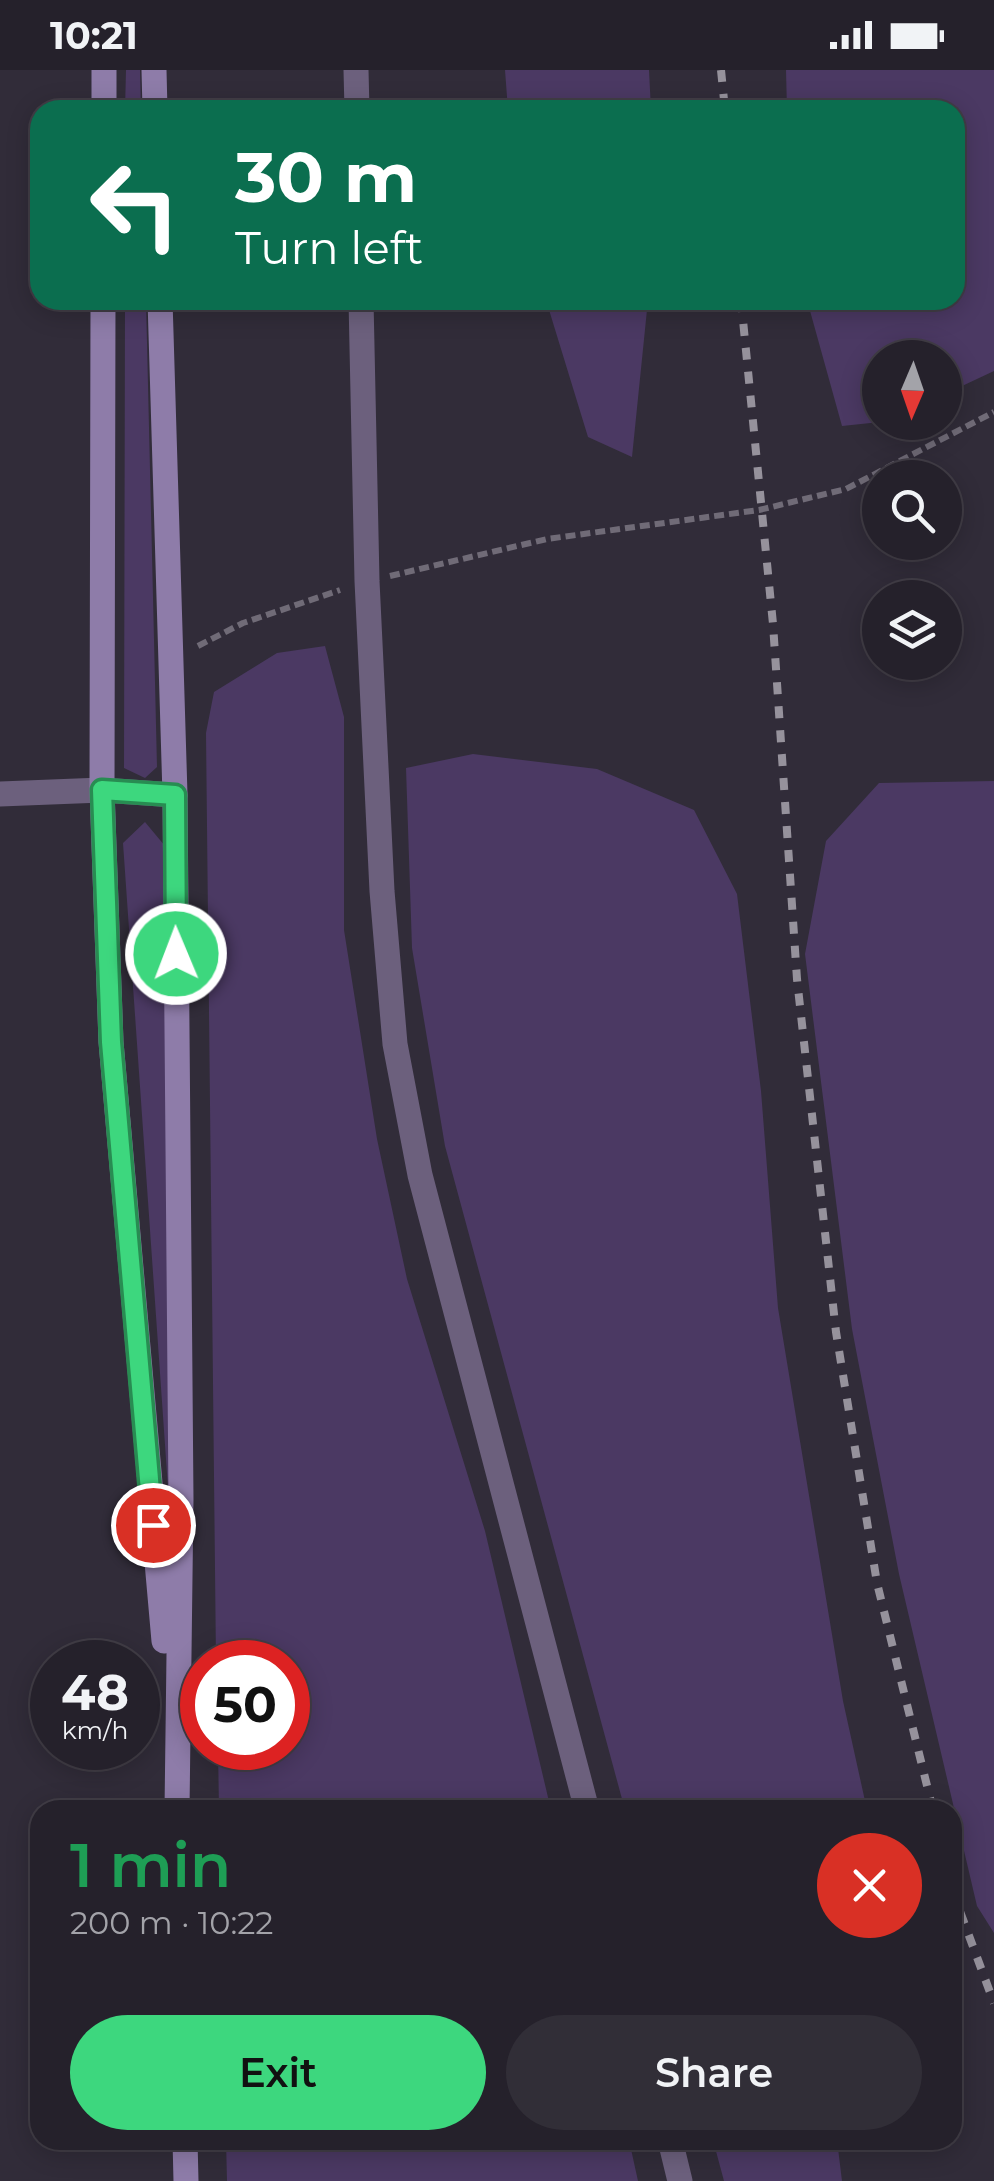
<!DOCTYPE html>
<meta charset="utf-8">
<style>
:root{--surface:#25212b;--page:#312e37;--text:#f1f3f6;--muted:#a3a3a9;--line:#423e47;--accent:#3dd77e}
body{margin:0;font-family:Montserrat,sans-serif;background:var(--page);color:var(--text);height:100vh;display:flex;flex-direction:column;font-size:38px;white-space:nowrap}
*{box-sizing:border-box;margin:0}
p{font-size:32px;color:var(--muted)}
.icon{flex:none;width:55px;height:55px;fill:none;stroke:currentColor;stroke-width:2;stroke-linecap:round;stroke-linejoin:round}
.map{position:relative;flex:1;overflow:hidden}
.drawer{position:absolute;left:30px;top:1730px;width:932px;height:350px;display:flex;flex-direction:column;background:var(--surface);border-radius:30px;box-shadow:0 5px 25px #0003,0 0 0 2px var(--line)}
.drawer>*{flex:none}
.hud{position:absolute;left:30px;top:30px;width:935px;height:210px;border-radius:30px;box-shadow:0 5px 25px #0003,0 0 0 2px var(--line);background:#0b6e4f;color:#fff;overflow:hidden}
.needle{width:65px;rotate:182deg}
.buttons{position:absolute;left:862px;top:270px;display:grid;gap:20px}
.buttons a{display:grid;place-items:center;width:100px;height:100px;border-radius:50%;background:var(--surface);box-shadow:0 5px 25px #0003,0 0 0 2px var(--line);font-size:50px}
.speed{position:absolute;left:30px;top:1570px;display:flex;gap:20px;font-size:50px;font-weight:700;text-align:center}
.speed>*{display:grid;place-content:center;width:130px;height:130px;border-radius:50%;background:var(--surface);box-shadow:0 5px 25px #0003,0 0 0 2px var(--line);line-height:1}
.speed small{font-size:25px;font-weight:400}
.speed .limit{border:15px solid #d22;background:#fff;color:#111}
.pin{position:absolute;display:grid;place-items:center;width:85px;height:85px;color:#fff;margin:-42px;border:5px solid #fff;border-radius:50%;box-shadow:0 2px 10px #0007}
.me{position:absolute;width:110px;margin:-55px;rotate:359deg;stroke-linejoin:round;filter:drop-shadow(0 0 8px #0008)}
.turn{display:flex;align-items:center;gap:35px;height:210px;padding:0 40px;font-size:45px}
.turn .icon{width:130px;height:130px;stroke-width:2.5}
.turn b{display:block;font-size:70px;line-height:85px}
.round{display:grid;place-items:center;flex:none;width:105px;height:105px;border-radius:52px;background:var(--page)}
.head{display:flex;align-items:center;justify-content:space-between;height:170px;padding:0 40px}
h1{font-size:60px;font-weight:600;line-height:75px;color:#1e9e55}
.cta{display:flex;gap:20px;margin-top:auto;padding:20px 40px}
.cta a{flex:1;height:115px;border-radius:60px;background:var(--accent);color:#111;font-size:40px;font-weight:600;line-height:115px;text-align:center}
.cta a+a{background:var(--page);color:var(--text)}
.status{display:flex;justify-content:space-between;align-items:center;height:70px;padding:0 50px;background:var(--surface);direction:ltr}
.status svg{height:28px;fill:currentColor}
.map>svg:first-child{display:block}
.green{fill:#4b3963}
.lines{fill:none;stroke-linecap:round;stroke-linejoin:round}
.path{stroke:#706b77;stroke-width:6;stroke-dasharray:10 5;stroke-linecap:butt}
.minor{stroke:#6c607d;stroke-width:25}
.secondary{stroke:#8e7ca9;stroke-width:25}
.rail{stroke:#96929c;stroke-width:8;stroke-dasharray:12 12;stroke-linecap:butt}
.route-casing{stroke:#288c52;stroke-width:25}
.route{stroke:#3dd77e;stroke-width:18}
</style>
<div class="status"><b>10:21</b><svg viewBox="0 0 49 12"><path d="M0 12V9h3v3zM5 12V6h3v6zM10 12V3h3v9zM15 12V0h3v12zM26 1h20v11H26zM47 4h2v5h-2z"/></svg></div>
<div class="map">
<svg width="994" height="2111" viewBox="0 0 994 2111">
<rect width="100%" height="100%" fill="#312c39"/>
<path class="green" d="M126,0H140L141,40H125Z
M505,0H649L651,40H508Z
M786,0H994V301L945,324V288H880V352L842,356L807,230H955V40H787Z
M125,230H146L157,697L145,708L124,698Z
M546,230H648L632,387L588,367Z
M325,576L344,647V860L377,1069L407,1209L485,1461L551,1740H219L218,1678H288V1592H216L206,663L214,622L277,583Z
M473,684L597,699L694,740L737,824L761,1021L778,1238L843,1631L867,1740H625L445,1076L412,878L406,698Z
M994,711V1863L977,1836L899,1504L852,1259L805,884L826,771L879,713Z
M145,752L165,776L172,1475L123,773Z
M226,2070H629L638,2111H227Z
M713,2070H837L842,2111H724Z"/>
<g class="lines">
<path class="path" d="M390,506L547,469L759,440L846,419L994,342
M198,576L243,553L340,520"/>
<path class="minor" d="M356,0L357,40
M361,230L367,511L382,821L395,974L420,1105L587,1740
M0,724L102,720L175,725
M670,2070L680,2111"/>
<path class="secondary" d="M154,0L155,40
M104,40V0
M103,230L102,720L111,972L164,1571
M160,230L175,725L181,1429L177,1740
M185,2070L186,2111"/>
<path class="rail" d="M721,0L725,40
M741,230L773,554L797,909L836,1262L877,1513L933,1740
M952,1820L994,1933"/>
</g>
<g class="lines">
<defs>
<path id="route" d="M153,1455L111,972L102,720L175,725L176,884"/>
</defs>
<use href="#route" class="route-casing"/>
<use href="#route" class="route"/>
</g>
</svg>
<div class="buttons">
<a><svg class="needle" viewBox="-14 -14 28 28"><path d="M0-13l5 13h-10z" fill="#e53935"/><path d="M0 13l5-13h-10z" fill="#a3a3a9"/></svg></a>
<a><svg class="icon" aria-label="search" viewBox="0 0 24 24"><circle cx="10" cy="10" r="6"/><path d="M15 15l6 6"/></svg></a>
<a><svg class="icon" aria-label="layers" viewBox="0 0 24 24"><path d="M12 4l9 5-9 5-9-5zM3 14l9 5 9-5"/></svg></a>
</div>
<div class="speed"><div>48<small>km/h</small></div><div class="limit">50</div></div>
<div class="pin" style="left:153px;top:1455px;background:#d93025"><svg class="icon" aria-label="arrive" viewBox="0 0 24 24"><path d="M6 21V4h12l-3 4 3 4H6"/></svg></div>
<svg class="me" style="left:176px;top:884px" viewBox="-20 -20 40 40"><circle r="17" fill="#3dd77e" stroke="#fff" stroke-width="3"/><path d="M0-11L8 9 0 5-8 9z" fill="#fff"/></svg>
<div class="hud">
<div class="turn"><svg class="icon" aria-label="left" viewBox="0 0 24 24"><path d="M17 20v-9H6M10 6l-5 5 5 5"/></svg><div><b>30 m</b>Turn left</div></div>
</div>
<section class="drawer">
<div class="head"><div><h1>1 min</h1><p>200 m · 10:22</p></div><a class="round" style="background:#d93025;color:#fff"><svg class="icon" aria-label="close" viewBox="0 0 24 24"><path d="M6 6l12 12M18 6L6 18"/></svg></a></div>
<div class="cta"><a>Exit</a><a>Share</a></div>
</section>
</div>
